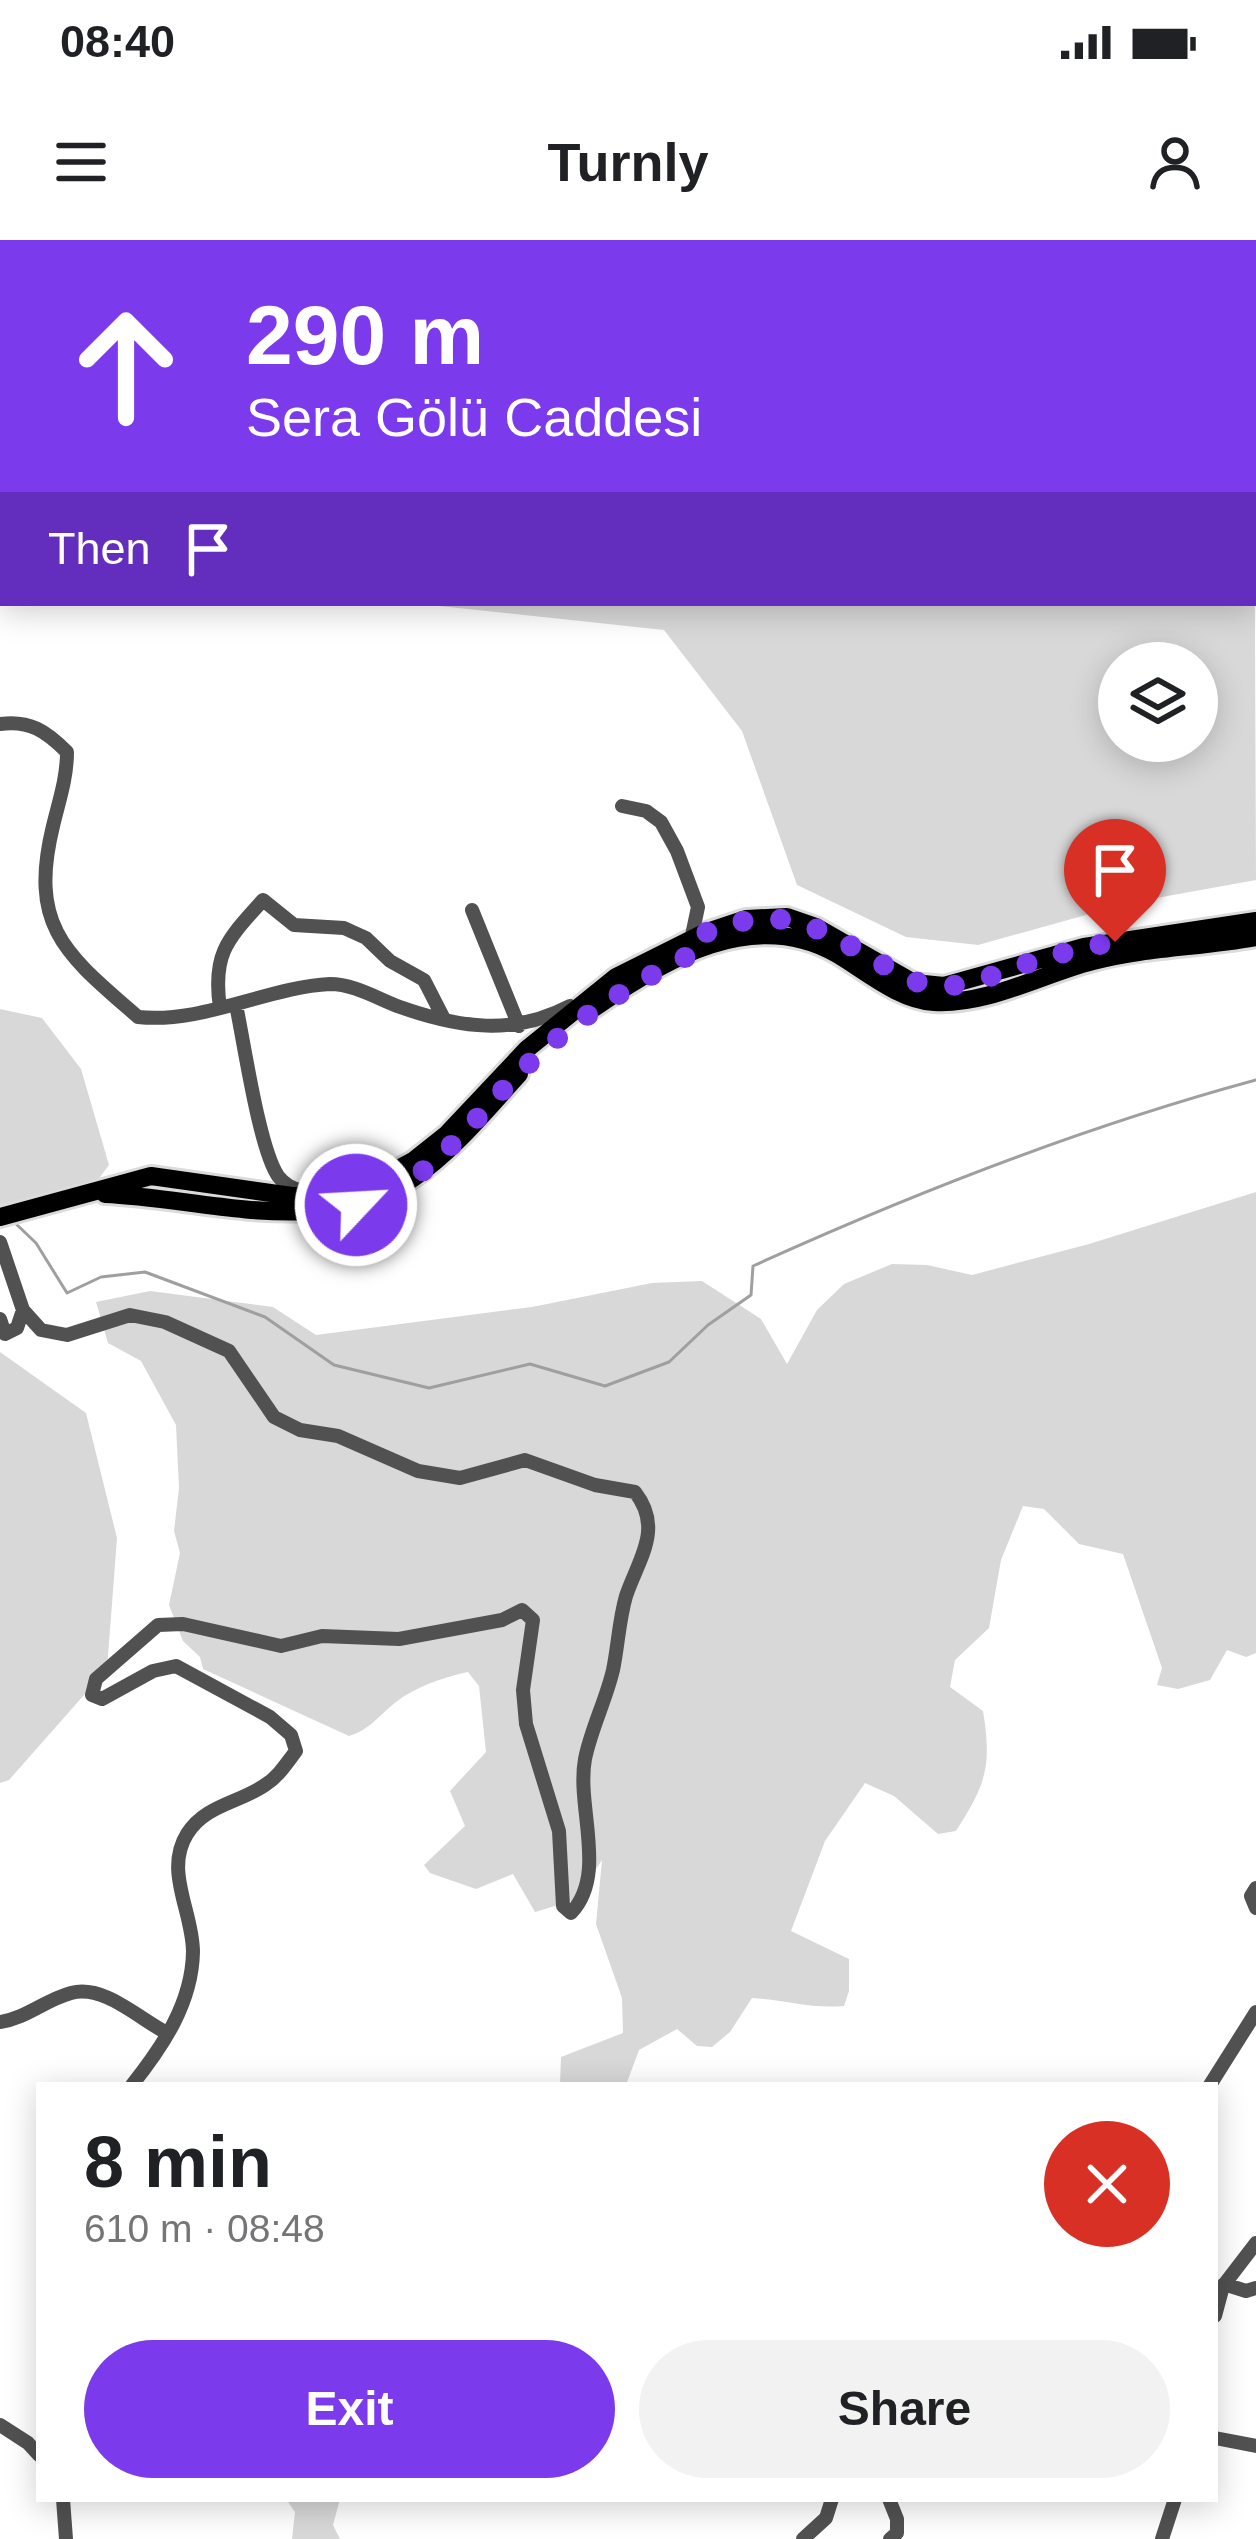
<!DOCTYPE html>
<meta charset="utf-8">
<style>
:root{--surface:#fff;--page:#f2f2f2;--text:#202124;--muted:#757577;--accent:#7c3aed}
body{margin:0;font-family:Helvetica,sans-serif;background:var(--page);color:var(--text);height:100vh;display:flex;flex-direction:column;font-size:45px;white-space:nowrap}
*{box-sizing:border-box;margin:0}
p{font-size:39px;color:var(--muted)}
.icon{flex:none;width:66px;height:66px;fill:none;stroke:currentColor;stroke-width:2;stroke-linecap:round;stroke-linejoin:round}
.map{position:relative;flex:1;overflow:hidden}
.details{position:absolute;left:36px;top:1842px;width:1182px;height:420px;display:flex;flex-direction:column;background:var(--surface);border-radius:0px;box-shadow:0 6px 30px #0003}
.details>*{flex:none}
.banner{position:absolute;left:0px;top:0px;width:1257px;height:366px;box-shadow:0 6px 30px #0003;background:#7c3aed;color:#fff;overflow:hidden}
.controls{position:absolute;left:1098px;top:402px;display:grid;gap:24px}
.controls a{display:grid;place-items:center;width:120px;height:120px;border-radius:50%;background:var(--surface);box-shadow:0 6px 30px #0003;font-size:60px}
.pin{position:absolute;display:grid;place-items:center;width:102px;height:102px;color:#fff;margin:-123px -51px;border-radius:50% 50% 50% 0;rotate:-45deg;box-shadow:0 0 12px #0007}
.pin .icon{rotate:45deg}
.me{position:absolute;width:132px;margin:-66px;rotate:65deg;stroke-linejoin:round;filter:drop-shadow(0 0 9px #0008)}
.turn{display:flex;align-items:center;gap:42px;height:252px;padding:0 48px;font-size:54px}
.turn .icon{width:156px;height:156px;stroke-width:2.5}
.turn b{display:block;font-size:84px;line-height:102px}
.then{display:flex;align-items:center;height:114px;padding:0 48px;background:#0003;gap:24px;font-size:45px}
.round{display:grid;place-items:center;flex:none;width:126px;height:126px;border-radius:63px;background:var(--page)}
.overview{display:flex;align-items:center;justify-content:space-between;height:204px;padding:0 48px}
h1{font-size:72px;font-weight:700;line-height:90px}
.button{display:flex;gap:24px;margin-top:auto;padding:24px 48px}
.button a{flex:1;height:138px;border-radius:72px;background:var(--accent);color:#fff;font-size:48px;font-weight:700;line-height:138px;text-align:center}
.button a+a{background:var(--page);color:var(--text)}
.status{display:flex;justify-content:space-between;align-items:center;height:84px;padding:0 60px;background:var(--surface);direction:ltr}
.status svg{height:33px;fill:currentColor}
header{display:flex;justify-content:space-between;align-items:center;height:156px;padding:0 48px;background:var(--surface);font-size:54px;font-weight:700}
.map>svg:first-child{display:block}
.green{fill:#d8d8d8;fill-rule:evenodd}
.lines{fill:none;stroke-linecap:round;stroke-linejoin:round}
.stream{stroke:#9f9f9f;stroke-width:3}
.major-casing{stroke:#dbdbdb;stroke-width:24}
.minor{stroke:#515151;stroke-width:14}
.major{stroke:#000;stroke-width:18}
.route{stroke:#7c3aed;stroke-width:21;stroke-dasharray:0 37.8}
</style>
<div class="status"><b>08:40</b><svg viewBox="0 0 49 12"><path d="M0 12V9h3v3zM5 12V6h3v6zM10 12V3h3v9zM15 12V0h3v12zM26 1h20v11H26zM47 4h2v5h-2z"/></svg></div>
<header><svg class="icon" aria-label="menu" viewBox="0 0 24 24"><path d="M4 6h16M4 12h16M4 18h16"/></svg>Turnly<svg class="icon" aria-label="person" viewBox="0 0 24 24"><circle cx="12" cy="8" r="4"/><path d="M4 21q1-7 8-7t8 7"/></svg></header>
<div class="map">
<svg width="1256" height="2299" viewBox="0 0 1256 2299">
<rect width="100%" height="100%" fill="#fff"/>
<path class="green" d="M1254,149L1256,640L1129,663L978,705L906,697L797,645L742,491L664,390L411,363H1254ZM1119,423H1197V501H1119Z
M0,769L42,778L81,829L109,925L88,953L0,977Z
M1256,952V1413L1246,1417L1227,1410L1210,1440L1178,1449L1157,1445L1162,1428L1123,1314L1079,1304L1044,1269L1023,1266L1001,1320L989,1388L955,1420L950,1447L983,1471C992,1527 986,1544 956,1591L938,1594L894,1556L865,1543L825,1601L791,1691L849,1719V1751L844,1766C808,1769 788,1760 752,1758L730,1792L712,1807L697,1806L677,1789L639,1810L626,1845H560L561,1817L623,1793L622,1758L596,1684L602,1620L575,1660L535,1672L513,1634L476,1649L430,1633L424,1625L465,1586L450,1551L486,1512L479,1446L468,1432C444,1437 415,1447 396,1462C379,1475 370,1490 349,1496L203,1429L200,1417L183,1401L169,1365L180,1313L174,1291L179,1248L176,1185L141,1121L108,1103L96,1062L150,1051L273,1067L316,1095L532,1067L652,1043L702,1041L761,1079L787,1124L817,1070L844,1044L892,1024L927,1025L972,1035L1089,1004Z
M0,1112L86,1173L117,1298L107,1429L9,1540L0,1543Z
M286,2259H340L333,2285L340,2299H292L295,2272Z"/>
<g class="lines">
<path class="stream" d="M14,982L36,1003L67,1053L101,1037L145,1032L265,1077L334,1125L429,1148L530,1124L605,1146L669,1122L708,1085L751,1055L753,1026C916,952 1083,887 1256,840"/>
<defs>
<path id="major" d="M594,768C664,719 754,666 837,714C866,731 899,760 934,762C988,765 1042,734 1093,721C1146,707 1202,707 1256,697
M105,954C205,958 324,1000 413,938C454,910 486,870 519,834
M0,977L151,936L292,956H325L363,948L413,921L447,894L527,809L616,737L704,693L746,679L787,677L816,687L914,743L944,746L1084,707L1256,681"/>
</defs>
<use href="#major" class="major-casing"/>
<path class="minor" d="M340,0L346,3
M954,0L955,3
M981,3L982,0
M1254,46L1256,45
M0,143L3,145
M0,484C30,480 46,491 67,512C67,538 59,561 53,586C28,688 67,715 138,777C203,784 268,747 330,744C354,744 378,759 400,767C460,788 513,796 570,766
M622,566L646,571L661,582L677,611L698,667L690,705
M472,670L519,786
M236,765C244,802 259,908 278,936C285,945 292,948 302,951L388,928
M220,768C212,713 228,699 263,660L294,685L344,688L366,698L390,721L424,740L444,779
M0,1002L23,1070L41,1090L67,1095L130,1075L165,1082L229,1111L274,1177L300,1190L338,1196L418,1231L460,1238L525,1220L595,1245L635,1252C664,1289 638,1320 626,1356C619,1380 618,1406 613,1430C606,1460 591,1489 585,1519C576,1567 608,1634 571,1673L563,1666L559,1591L526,1484L523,1450L533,1380L522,1370L502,1380L399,1399L322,1396L281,1406L183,1384L158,1385L96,1439L92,1455L102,1459L153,1431L176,1426L270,1477L291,1495L296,1511C286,1524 278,1537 265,1545C239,1563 205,1565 187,1594C164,1631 193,1672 193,1712C192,1763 163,1806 132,1845
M0,1079L5,1094L17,1088L23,1070
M1256,1648L1251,1656L1256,1668
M0,1782C27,1778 45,1760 71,1753C104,1744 139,1779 167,1793
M1210,1845L1256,1772
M1224,2044L1246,2051L1256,2048
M1215,2076L1223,2046L1256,2003
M0,2185L28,2203L39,2215
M1215,2198L1256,2206
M63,2259L66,2299
M889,2259L897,2279V2293L890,2299
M803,2299L826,2278L832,2259
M1162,2299L1175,2259"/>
<use href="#major" class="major"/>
</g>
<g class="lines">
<path class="route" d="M356,965C376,956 398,949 415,937C461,903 492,857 534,819C581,775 631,745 688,716L691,699C773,662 806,679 879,722C899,734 914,744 937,746C969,748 1005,730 1035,721C1061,713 1088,706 1115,702"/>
</g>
</svg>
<div class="controls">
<a><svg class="icon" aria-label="layers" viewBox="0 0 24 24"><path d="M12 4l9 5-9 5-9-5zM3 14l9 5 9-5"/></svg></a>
</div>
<div class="pin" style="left:1115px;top:702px;background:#d93025"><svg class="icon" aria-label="arrive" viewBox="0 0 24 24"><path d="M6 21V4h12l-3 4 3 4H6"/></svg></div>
<svg class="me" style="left:356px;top:965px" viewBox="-20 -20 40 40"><circle r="17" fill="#7c3aed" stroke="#fff" stroke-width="3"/><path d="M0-11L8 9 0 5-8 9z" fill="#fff"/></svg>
<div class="banner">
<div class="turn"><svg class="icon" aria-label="ahead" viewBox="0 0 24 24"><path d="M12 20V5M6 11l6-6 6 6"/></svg><div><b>290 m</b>Sera Gölü Caddesi</div></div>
<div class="then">Then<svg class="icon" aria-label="arrive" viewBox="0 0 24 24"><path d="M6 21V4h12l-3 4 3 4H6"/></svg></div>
</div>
<section class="details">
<div class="overview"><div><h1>8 min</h1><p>610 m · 08:48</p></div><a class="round" style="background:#d93025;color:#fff"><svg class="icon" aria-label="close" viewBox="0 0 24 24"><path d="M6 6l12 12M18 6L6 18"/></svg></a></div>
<div class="button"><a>Exit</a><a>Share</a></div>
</section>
</div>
